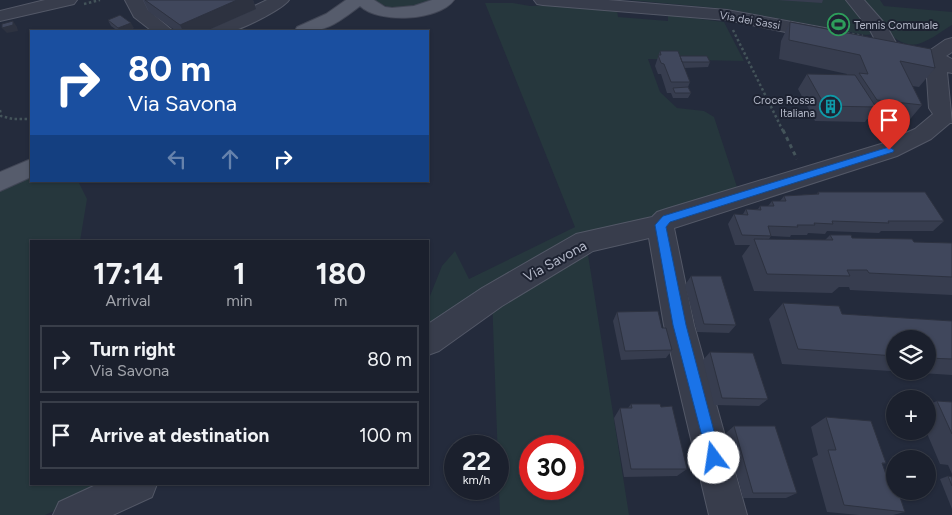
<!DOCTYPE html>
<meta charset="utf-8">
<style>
:root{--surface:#1b202d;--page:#242835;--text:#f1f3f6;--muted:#a0a3aa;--line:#393e49}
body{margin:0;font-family:Figtree,sans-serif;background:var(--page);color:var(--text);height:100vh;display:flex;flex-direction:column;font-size:19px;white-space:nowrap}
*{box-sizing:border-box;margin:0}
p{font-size:16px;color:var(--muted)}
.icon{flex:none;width:28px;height:28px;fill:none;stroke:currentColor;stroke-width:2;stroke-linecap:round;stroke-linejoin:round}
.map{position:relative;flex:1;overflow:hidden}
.drawer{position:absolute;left:30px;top:240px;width:399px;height:245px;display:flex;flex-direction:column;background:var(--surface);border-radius:0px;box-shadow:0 1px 4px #0004,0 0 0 1px var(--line)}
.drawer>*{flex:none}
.hud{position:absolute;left:30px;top:30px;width:399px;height:152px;border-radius:0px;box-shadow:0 1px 4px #0004,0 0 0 1px var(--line);background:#1a4fa0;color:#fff;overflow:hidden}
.fabs{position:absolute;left:886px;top:330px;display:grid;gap:10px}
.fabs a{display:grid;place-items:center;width:50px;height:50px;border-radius:50%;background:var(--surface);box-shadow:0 1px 4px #0004,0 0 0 1px var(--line);font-size:25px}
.speed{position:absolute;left:444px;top:435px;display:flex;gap:10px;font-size:25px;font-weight:700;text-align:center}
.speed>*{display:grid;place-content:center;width:65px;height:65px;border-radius:50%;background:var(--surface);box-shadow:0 1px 4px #0004,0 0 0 1px var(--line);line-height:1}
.speed small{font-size:12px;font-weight:400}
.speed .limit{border:8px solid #d22;background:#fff;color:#111}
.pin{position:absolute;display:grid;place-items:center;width:42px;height:42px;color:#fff;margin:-51px -21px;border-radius:50% 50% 50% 0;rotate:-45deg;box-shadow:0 0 5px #0007}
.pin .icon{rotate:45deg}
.me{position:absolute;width:55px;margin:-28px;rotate:346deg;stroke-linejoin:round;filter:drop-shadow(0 0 4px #0008)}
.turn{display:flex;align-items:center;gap:18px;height:105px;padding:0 15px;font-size:22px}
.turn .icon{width:65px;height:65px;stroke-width:2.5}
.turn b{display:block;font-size:35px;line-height:42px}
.lanes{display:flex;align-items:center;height:48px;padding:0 15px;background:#0003;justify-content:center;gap:25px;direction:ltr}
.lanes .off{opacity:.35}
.eta{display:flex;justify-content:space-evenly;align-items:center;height:85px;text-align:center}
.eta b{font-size:30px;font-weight:700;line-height:35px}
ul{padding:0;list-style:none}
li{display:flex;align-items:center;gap:15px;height:68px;margin:0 10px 8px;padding:0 5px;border:2px solid var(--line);border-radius:0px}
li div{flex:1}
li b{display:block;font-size:19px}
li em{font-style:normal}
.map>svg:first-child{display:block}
.green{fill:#26373d;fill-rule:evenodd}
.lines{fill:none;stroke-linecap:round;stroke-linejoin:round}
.minor-casing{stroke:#535867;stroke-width:2}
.major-casing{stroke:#414655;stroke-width:2}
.path-far1{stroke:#44545a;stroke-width:2.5;stroke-dasharray:2.5 2.5;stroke-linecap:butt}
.path{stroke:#44545a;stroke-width:3;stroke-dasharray:4 4;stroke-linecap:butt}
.minor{fill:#383d4c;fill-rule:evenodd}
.major{fill:#565c6c;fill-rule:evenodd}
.wall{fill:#373d4f;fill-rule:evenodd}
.shaded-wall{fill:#2d3240}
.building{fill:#40475c;stroke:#2d3240}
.route{fill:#1a73e8;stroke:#114b97}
.labels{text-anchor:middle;stroke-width:4;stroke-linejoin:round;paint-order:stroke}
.far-street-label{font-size:11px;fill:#b3b8c8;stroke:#1d2231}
.far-poi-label{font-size:11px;fill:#b3b8c8;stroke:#1d2231;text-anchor:start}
.street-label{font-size:14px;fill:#b3b8c8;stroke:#1d2231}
</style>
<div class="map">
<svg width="952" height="515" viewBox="0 0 952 515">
<rect width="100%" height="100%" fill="#242b3c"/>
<path class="green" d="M372,0H437C417,11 392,12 372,0Z
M629,0H846L873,34L866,35L727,9Z
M861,0H880L884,6L952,12V25C942,31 932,39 921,43C897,53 874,16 861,0Z
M485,3H513L530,6L555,5L617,10L618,17L668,21V15L724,22L744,61L648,59L660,92L677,108L704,111L714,117L737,187L581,240L428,334V301L442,266L455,251L469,279L575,227Z
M31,176V181H78L87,199L80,241H31V484H118L45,515H0V191Z
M586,242L629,515H500L492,297ZM530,446H572V489H530Z"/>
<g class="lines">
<defs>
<path id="minor" d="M45,0H77L74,4L0,21V11Z
M125,0H143L148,10L173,31H152L134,17Z
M267,0H289C283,9 243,29 232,31C225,33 215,31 208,31L210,27Z
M534,0H608L727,10L825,28L832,30L834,34L832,38L825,40L727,20L543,5L537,4Z
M846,0H864L886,25L896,43L929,51L945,40L952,38V52L946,56L952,59V73L947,72L952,123H950L931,139L897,156L674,228L694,325L747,515H709L664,325L649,238L593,251L502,306L439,351L428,355V324L482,288L576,234L652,217L657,212L666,209L881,144L915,129L933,114L929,108L926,63L881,51L870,30Z
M98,484H157L152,497L113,515H53L59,502Z"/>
<path id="major" d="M346,0H374L385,7L392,8L414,6L432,0H454C439,21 379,24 360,6C336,24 326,33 295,31L297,27L326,14Z
M31,159V177L0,191V172Z"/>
</defs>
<use href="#minor" class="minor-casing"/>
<use href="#major" class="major-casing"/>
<path class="path-far1" d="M84,4L100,0
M733,30L783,131
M842,32L863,36
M0,110L1,116L13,119H31"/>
<path class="path" d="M783,130L797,159"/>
<use href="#minor" class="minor"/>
<use href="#major" class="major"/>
</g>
<path class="wall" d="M143,0H253L256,9L206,31H176L149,12Z
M777,0H823L822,3Z
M108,20L134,28L126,31H118L111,26Z
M790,22L935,68L919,87L912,86L922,105L906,124L867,119L865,122L815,121L798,89L807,74L847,75V74L779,59L781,41Z
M660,51L680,56L710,62L708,67L684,68L690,82L688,87L691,93L688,98H673L671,93H667L661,74H658L655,66Z
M818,192L944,221L933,231H881L879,233L827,231L825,234L808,233L807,235H791L790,237L771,236L769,239L825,240L830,235L852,238L914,242L952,243V295L850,290L849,287H839L832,293L754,291L742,256L750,245H735L728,224L734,214H743L746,209H758L760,206H768L772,201H780L784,196L817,194Z
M691,276L736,325L729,333L697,332L685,285Z
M783,303L842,314L952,321V375L782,364L769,319ZM895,339H928V371H895Z
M617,312L662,328L672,350L666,358L621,360L613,321Z
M710,352L768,399L759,406L714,405L703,360Z
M937,401L952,402V474L948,465L940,464L926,431H928V405Z
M631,404L661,407L687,469L677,476L624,477L614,418L620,408H628Z
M826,417L886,463L882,464L889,483L905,512L893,515H859L827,512L812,458L818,455L811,427Z
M734,426L797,493L786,498H743L726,433Z
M948,476L952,477V509L940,479Z"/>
<path class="shaded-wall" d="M237,0H253L256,9L206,31H183L180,25Z
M13,21L17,27L18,31L7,33L2,28Z
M131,23L134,28L126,31H120L118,28Z"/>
<path class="building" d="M145,0H237L180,25Z
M120,15L131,23L118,28L108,20Z
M13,21V25L2,28V24Z
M790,22L931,49L935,68L900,61L922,105L877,100L859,73L868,74L860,55L789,40Z
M660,51H678L690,82H671L664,64L661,63L658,55H661Z
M680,56H707L710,62H682Z
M807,74L855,75L876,107L825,106Z
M688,87L691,93H675L673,88Z
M818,192H925L944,221H888L889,223L832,221L833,224L814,223L815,225H797L798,227L768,226L771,236L742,235L734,214L748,215L746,209L761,210L760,206H774L772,201H786L784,196L819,194Z
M830,235H851L852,238L912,239L914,242L952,243V277L869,273L867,270H847L850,276L767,274L754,239L833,240Z
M691,276H721L736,325L704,324Z
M783,303L839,306L842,314L952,321V359L928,358V339H895V356L798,349Z
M658,311L662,328H666L672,350L625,351L617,312Z
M710,352L753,353L768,399L722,398Z
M937,401L952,402V434Z
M631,404H660L661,407L672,406L687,469H631L620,408H632Z
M826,417L871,421L886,463H882L889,483L895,484V491H898L905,512L844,505L828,450H836Z
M734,426H775L797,493H753Z
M948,476L952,477V486Z"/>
<path class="route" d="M889,147L894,150L893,152L670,222L666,227L686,325L721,458L719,463L714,465L709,463L673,325L655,225L663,216Z"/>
<defs>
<symbol id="stadium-ring" viewBox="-11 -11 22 22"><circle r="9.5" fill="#1d2231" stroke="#2e9e5b" stroke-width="1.5"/><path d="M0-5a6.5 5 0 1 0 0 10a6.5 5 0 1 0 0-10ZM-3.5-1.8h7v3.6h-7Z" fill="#2e9e5b"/></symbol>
<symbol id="building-ring" viewBox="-11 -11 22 22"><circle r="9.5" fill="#1d2231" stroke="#0f9aa8" stroke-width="1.5"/><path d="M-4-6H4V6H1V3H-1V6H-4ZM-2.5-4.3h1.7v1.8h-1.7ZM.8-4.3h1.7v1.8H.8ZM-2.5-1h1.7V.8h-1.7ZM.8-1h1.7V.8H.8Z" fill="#0f9aa8"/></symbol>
</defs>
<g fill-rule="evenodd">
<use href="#stadium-ring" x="826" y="12" width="25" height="25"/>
<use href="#building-ring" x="818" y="94" width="25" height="25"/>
</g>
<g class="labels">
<g class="far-street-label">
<text transform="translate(750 20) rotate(10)" y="4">Via dei Sassi</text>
</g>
<g class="far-poi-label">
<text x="854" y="29">Tennis Comunale</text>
<text x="815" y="104" text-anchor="end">Croce Rossa<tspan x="815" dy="13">Italiana</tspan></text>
</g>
<g class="street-label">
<text transform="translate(555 261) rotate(-29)" y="5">Via Savona</text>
</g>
</g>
</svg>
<div class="fabs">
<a><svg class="icon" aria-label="layers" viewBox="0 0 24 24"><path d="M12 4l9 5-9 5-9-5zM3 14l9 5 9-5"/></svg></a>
<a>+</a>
<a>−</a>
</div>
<div class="speed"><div>22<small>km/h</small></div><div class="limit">30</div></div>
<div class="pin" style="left:889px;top:150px;background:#d93025"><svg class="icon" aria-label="arrive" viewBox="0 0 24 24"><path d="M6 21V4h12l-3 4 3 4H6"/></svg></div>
<svg class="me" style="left:714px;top:458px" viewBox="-20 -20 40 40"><circle r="19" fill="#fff"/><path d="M0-13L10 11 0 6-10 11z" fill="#1a73e8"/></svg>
<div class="hud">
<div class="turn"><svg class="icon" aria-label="right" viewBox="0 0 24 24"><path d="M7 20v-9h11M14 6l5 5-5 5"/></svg><div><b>80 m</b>Via Savona</div></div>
<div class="lanes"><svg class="icon off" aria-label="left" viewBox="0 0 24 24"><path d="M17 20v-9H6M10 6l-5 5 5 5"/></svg><svg class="icon off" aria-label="ahead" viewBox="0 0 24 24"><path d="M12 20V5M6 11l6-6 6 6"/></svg><svg class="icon" aria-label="right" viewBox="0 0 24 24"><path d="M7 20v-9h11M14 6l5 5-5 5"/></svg></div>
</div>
<section class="drawer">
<div class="eta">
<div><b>17:14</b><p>Arrival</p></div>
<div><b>1</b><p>min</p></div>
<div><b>180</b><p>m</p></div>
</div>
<ul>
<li><svg class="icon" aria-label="right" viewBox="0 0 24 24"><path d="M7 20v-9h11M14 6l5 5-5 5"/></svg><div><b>Turn right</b><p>Via Savona</p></div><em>80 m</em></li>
<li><svg class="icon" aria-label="arrive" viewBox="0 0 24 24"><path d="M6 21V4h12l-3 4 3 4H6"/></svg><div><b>Arrive at destination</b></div><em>100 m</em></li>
</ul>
</section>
</div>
